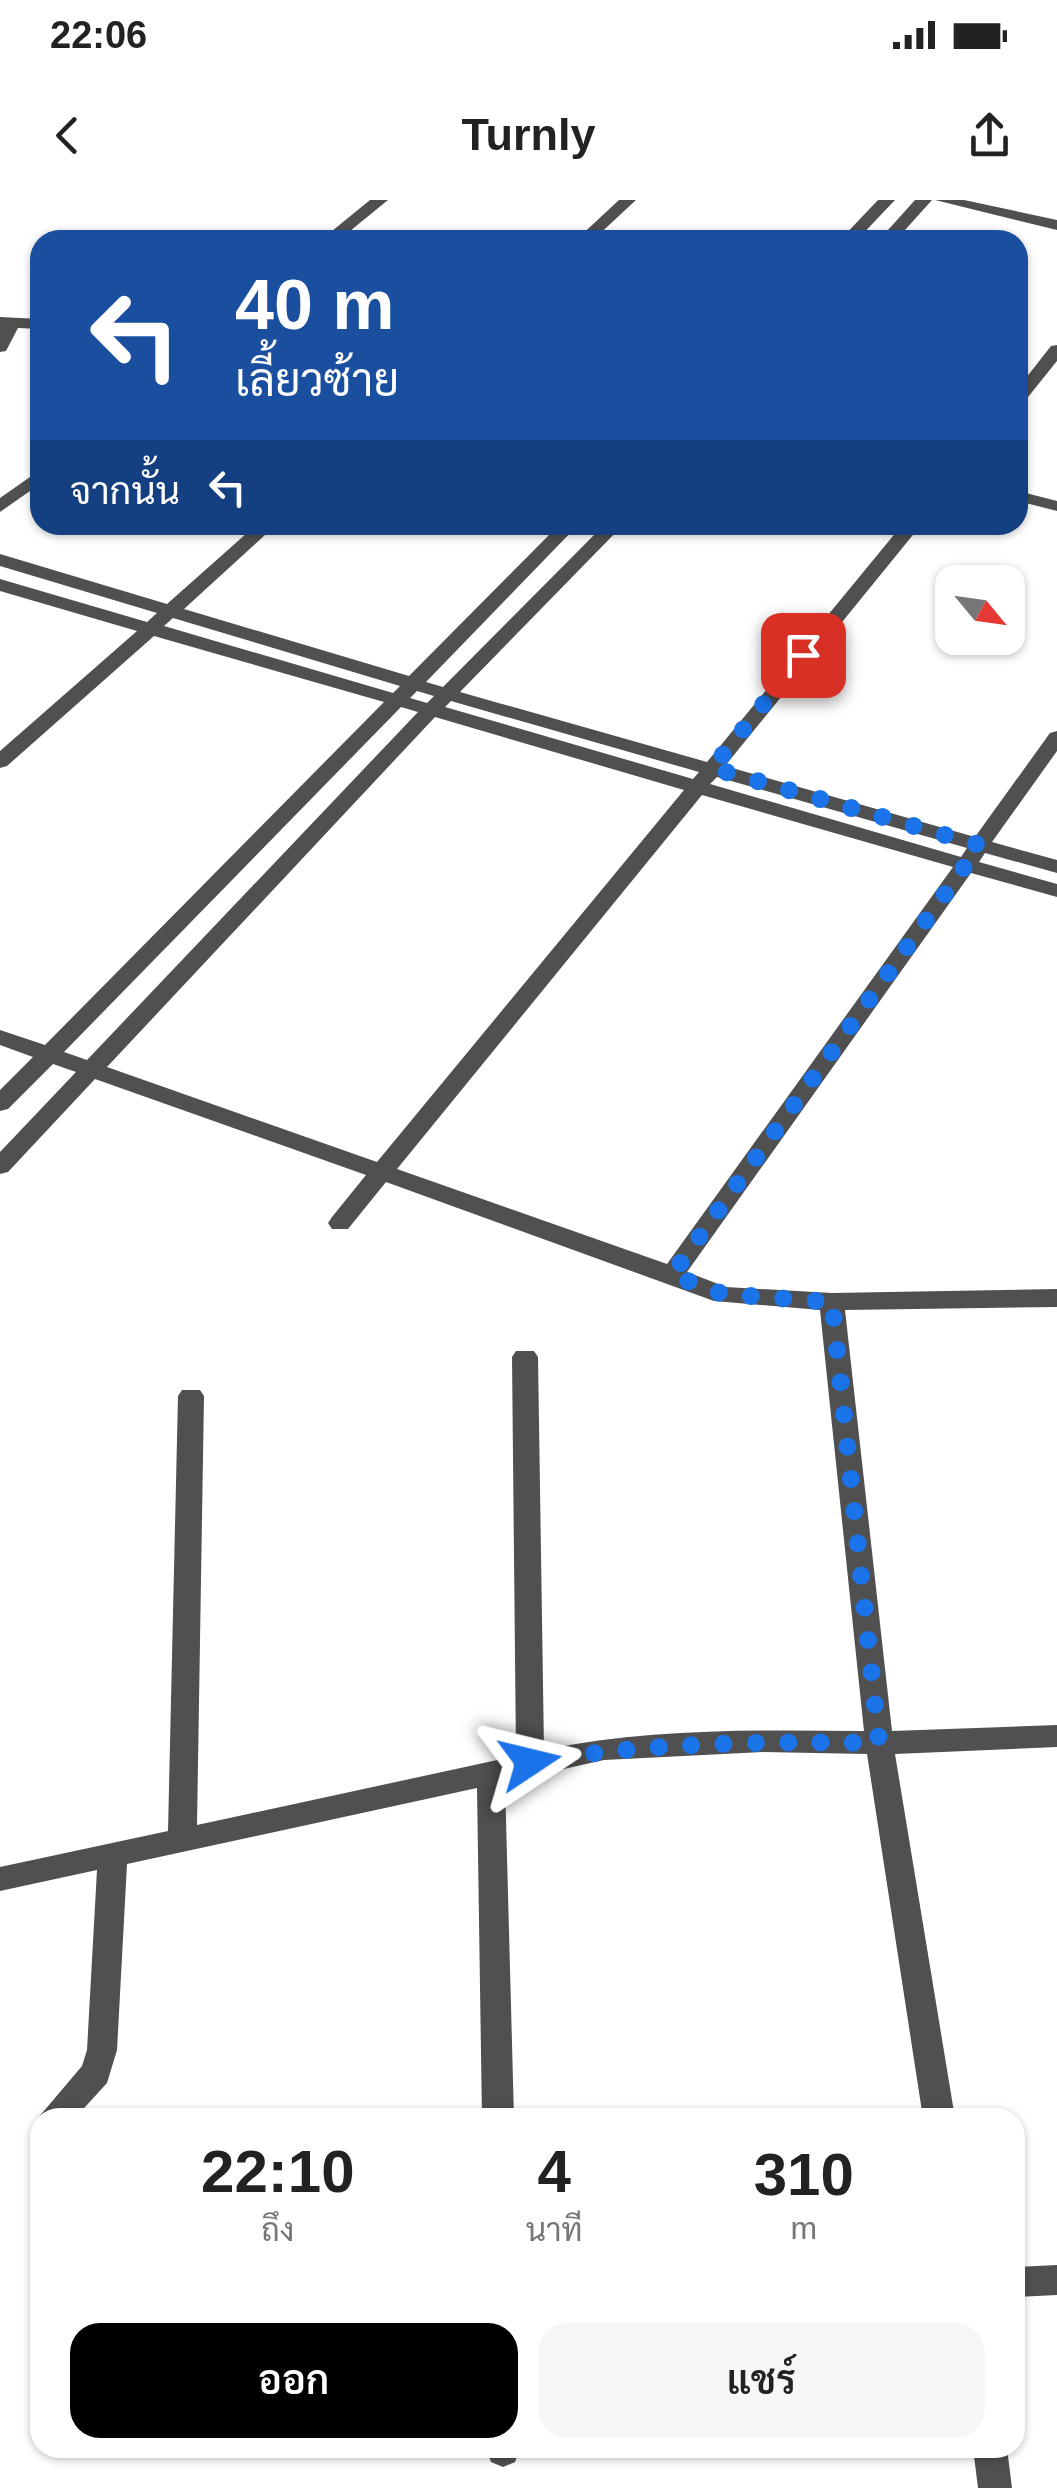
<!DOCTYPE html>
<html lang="th">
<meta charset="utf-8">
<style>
:root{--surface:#fff;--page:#f6f6f6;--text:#222;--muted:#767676;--accent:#000}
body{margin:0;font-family:Helvetica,Sarabun,sans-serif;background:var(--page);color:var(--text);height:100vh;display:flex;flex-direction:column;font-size:38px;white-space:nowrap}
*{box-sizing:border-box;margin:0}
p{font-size:32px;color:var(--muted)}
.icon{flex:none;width:55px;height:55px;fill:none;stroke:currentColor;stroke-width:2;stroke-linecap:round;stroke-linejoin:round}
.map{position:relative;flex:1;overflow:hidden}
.drawer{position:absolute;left:30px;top:1908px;width:995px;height:350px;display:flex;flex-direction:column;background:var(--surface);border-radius:30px;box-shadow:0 2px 8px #0004}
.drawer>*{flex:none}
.banner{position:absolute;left:30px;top:30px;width:998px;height:305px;border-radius:30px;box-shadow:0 2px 8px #0004;background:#1a4fa0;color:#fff;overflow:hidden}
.needle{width:65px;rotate:119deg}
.fabs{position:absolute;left:935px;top:365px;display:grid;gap:20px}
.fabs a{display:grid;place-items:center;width:90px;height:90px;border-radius:20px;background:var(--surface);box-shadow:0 2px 8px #0004;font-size:50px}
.pin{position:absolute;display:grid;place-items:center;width:85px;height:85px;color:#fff;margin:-42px;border-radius:20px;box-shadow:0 5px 15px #0006}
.me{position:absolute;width:110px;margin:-55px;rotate:80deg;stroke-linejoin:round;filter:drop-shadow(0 0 8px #0008)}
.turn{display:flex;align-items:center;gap:35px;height:210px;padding:0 40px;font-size:45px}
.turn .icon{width:130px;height:130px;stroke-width:2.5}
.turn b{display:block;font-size:70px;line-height:85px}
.then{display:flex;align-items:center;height:95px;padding:0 40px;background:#0003;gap:20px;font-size:38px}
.eta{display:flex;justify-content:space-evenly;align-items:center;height:170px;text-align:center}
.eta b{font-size:60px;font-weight:600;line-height:70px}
.button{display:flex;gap:20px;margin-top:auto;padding:20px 40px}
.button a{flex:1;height:115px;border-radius:30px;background:var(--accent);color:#fff;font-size:40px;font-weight:600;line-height:115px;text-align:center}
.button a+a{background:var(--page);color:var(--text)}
.status{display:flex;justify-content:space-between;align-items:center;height:70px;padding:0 50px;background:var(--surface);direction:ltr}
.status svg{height:28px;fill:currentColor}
header{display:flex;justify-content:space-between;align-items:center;height:130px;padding:0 40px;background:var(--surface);font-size:45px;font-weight:600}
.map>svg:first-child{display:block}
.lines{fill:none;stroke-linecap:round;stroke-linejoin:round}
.minor{fill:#505050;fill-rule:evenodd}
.route{stroke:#1a73e8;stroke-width:18;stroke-dasharray:0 32.4}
</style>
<div class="status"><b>22:06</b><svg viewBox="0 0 49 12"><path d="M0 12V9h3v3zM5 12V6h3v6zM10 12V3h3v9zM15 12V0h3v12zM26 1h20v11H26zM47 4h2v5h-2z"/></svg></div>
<header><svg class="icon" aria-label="back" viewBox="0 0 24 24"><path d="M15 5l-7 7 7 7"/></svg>Turnly<svg class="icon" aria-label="share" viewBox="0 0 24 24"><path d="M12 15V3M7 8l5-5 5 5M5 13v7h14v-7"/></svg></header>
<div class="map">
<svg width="1057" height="2288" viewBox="0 0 1057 2288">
<rect width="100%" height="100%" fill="#fff"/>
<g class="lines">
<path class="minor" d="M370,0H388L339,40H321Z
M619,0H636L593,40H576Z
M878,0H895L857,40H840Z
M915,0H932L896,40H879Z
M935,0H964L1057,20V30Z
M0,117L40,119V129L18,128L6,151L0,152Z
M1057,145V161L1024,202L1018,203V188L1051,146Z
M40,270V284L0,312V298Z
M1018,291L1057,301V311L1018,301Z
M256,325H276L184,409L409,476L559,325H578L426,482L443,487L604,325H623L460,492L707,562L902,325H921L725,566L975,637L1050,533L1057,531V551L992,642L1057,660V673L985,653L979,662L1057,684V697L971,673L687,1072L726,1087L832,1093L1057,1089V1107L845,1110L892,1531L1057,1525V1547L895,1554L955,1918H923L867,1554L763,1552L604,1560L505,1582L514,1918H482L477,1588L127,1664L117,1850L107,1883L75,1918H40V1922L38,1918L82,1866L87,1850L97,1670L0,1691V1667L168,1631L178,1196L182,1190H200L204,1196L197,1625L516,1556L512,1157L516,1151H534L538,1157L544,1550C649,1528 757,1530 864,1531L820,1110L714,1101L386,982L348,1029H332L328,1023L332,1017L366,975L95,879L8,972L0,974V952L76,872L53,864L8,909L0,911V890L33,857L0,845V830L45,845L384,502L154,436L7,566L0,568V551L137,431L0,391V379L147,422L157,413L0,366V354L167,404ZM173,418L400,486L393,493L164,426ZM417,491L434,496L427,503L410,498ZM451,501L699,572L693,579L445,507ZM401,507L418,512L87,860L64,852ZM435,517L684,590L377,962L107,867ZM717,577L967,648L961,657L710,584ZM702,595L953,667L667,1064L397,969Z
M1057,2065V2095L1015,2097V2067Z
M486,2248H520L515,2262L503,2267L491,2262Z
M973,2248H1007L1012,2288H978Z"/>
</g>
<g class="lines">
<path class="route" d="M530,1562C646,1543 761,1541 879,1543L832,1102L723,1094L672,1075L980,645L712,568L803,455"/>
</g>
</svg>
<div class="fabs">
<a><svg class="needle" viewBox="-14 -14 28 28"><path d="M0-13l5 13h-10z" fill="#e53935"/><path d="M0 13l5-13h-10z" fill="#767676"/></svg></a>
</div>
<div class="pin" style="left:803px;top:455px;background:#d93025"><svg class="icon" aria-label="arrive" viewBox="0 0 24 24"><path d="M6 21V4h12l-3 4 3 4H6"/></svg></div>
<svg class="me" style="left:530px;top:1562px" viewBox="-20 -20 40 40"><path d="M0-17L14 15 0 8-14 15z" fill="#1a73e8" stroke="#fff" stroke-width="4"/></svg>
<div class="banner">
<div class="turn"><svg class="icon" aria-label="left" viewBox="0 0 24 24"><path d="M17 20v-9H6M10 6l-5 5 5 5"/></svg><div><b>40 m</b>เลี้ยวซ้าย</div></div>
<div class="then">จากนั้น<svg class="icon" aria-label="left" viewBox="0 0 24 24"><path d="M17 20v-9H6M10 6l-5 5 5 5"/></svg></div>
</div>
<section class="drawer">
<div class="eta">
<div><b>22:10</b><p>ถึง</p></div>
<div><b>4</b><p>นาที</p></div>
<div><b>310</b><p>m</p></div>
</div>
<div class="button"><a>ออก</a><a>แชร์</a></div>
</section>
</div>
